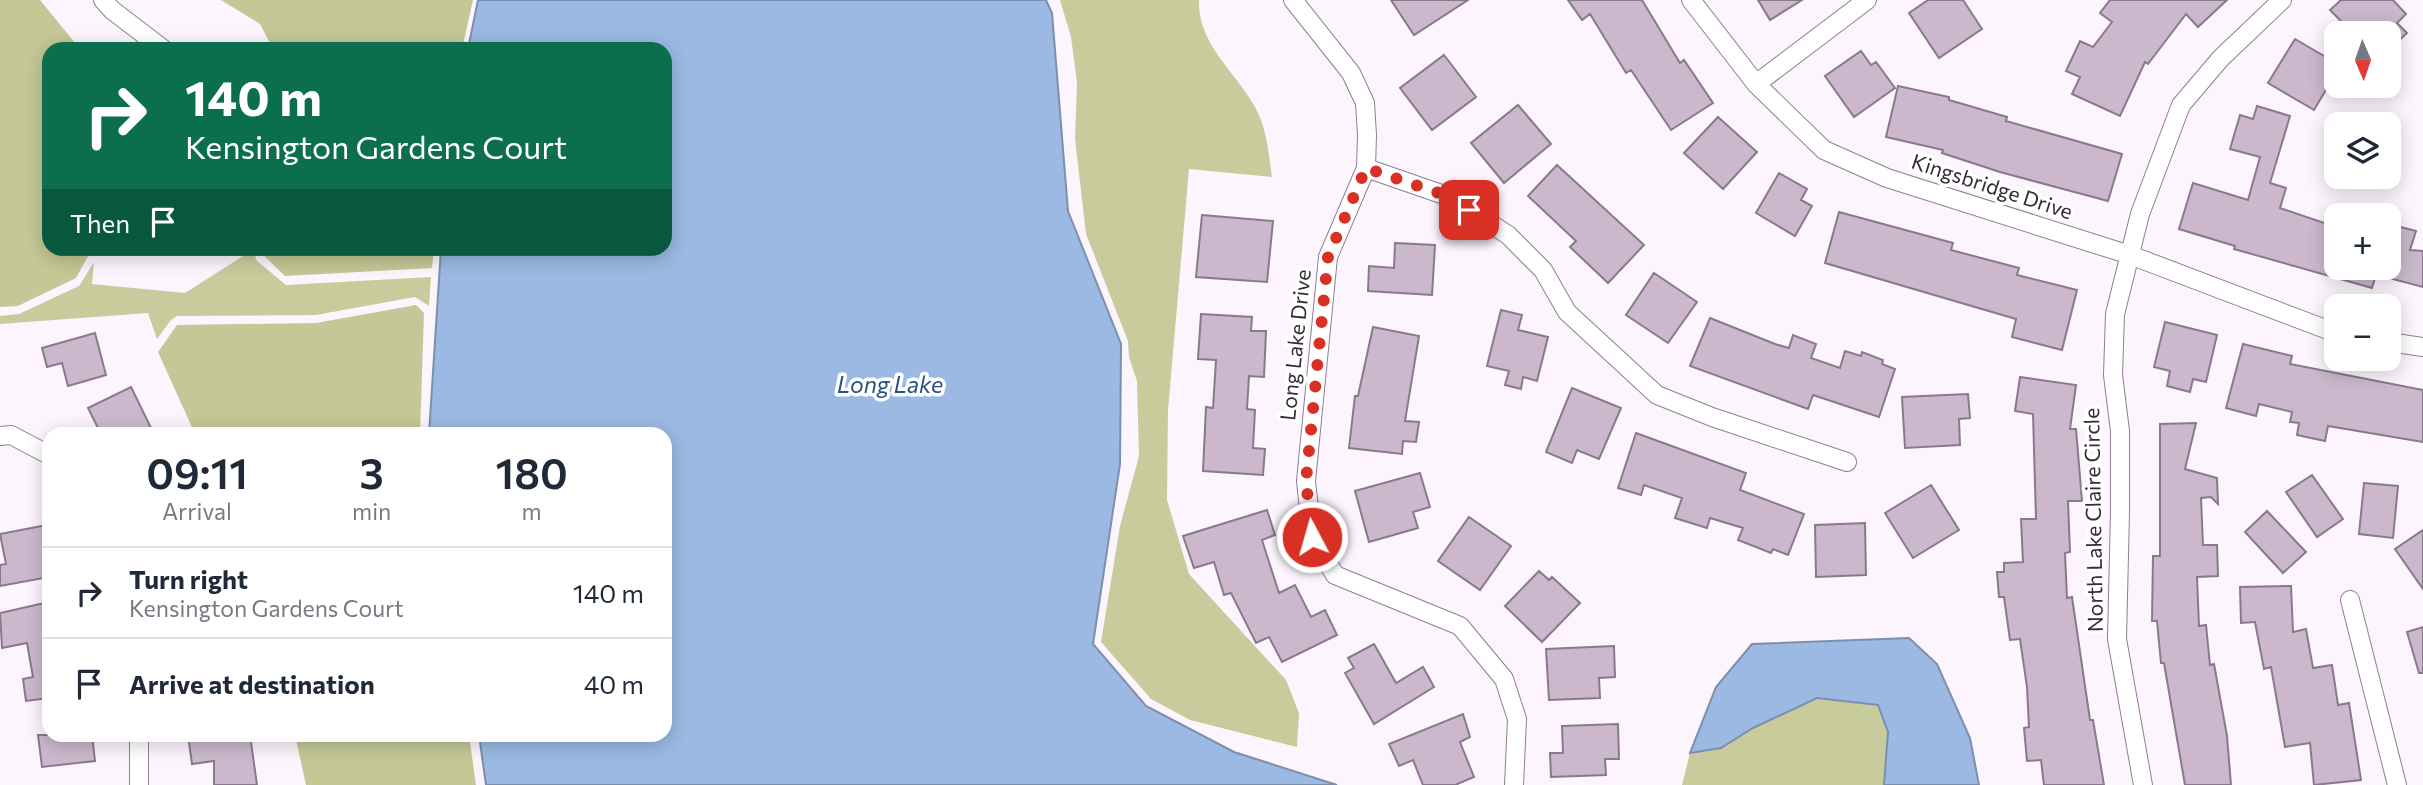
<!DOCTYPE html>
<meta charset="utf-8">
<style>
:root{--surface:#fff;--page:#f2f2f3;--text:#1f2937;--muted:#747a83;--line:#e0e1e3}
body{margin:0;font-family:Commissioner,sans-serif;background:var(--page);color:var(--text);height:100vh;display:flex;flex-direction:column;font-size:26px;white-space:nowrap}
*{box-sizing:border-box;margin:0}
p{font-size:23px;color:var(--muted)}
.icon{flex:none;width:38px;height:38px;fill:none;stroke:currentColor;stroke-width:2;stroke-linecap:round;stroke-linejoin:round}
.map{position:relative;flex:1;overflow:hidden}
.drawer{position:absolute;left:42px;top:427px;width:630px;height:315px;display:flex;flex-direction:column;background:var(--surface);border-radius:21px;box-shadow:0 4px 18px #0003}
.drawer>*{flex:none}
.hud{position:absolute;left:42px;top:42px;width:630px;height:214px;border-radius:21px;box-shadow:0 4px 18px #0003;background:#0b6e4f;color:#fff;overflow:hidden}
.needle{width:46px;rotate:178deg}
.buttons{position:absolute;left:2324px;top:21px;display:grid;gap:14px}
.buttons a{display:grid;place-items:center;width:77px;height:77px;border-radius:14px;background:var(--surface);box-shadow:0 4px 18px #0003;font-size:35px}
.pin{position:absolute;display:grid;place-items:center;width:60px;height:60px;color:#fff;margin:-30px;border-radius:14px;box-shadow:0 4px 10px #0006}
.me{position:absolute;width:77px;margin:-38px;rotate:354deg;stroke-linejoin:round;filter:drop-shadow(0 0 5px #0008)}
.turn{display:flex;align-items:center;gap:24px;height:147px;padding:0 28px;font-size:32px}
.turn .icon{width:91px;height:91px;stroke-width:2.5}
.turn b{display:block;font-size:49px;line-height:60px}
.then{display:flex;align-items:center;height:66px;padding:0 28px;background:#0003;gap:14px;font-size:26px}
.eta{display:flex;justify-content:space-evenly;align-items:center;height:119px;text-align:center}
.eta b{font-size:42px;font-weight:600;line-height:49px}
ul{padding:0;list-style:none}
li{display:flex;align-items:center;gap:21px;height:91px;padding:0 28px;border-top:2px solid var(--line)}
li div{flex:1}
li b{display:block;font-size:26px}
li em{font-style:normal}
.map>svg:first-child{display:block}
.green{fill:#c8cc9c}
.forest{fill:#c4c896}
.water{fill:#9bb9e2;stroke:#7c8fae;stroke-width:2}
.building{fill:#cbb8cd;stroke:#8a788c;stroke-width:2}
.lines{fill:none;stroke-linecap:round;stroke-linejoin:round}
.street-casing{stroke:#907e92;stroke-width:20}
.street{stroke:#fff;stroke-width:18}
.route{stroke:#d93025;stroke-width:12;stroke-dasharray:0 21.6}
.labels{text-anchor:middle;stroke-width:7;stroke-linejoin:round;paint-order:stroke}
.street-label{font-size:21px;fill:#342c35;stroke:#fff}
.water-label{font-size:23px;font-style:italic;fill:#295083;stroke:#fff}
</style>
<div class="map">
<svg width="2423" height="785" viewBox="0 0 2423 785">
<rect width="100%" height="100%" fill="#fcf5fd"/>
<path class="green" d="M1060,0H1199C1197,46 1240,75 1258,113C1267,132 1269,156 1272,177L1189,169L1168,410L1167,500L1189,574L1286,680L1299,713L1297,747L1190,720L1151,699L1101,642L1120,526L1139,456L1137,381L1129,357L1128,341L1086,234L1075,139L1077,82L1071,37Z
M254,249L256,260L286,285L431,277L429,306L415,297L316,315L177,316L171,320L157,339L148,313L0,324V316L19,314L79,286L94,262L92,284L185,293Z
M1817,698L1878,705L1888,732L1884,785H1682L1690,753L1721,748L1753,728Z"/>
<path class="forest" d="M0,0H40L80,49H49V248L92,249L76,278L18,306L0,307Z
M221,0H473L462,49H273L260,24Z
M263,249V248L434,249L432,268L285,276L261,253Z
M416,305L424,313L420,434H195L158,352L177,325L316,323Z
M295,735H469L476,785H306Z"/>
<path class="water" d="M478,0H1046L1052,13L1068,211L1121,344L1120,464L1093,644L1146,706L1234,752L1337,785H486L479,735H665V434H429L441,249L665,248V49H468Z
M1909,638L1937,664L1970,738L1979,785H1884L1888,732L1878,705L1817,698L1753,728L1721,748L1690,753L1716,687L1752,644Z"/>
<path class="building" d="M1391,0H1468L1414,35Z
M1568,0H1642L1680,63L1684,60L1713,103L1671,130L1631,70L1626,73L1590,14L1582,20Z
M1758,0H1802L1770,20Z
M1928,0H1963L1982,29L1939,58L1909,13Z
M2110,0H2227L2198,27L2186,14L2148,64L2145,62L2120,116L2072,94L2080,77L2066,71L2080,41L2093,47L2112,22L2100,13Z
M2341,0H2393L2406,14L2397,23L2407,33L2389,50V33H2353L2330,10Z
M2295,39L2336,63V73L2314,110L2268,83Z
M1861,51L1871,65L1876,62L1895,88L1854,117L1825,76Z
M1444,55L1476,97L1432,130L1400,88Z
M1898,86L1949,97V100L2007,117L2006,121L2122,154L2108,201L2000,172L1942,153L1943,150L1886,137Z
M1518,105L1551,144L1504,183L1471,143Z
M2257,106L2290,116L2270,183L2286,188L2280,208L2336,227V268H2378L2372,288L2234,249L2235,246L2179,229L2193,183L2248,200L2260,157L2230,149L2240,115L2253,119Z
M1718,117L1757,152L1723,189L1684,153Z
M1557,165L1644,245L1608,283L1570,247L1576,241L1528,196Z
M1779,173L1807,189L1801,200L1812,206L1795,236L1756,213Z
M1839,212L1953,243L1951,250L2019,268L2017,275L2077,290L2062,350L2012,337L2016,319L1825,263Z
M1202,215L1273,221L1267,282L1196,277Z
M2389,224L2416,231L2410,250L2423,251V287L2389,278Z
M1395,243L1435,245L1432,295L1368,291L1369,266L1394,268Z
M1654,273L1697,302L1668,343L1626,315Z
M1501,310L1522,315L1518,330L1548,337L1537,381L1523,377L1521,389L1505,385L1509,371L1487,366Z
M1201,314L1252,317L1251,331H1266L1264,377L1249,376L1247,409L1255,410L1253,448L1265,449L1263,475L1203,471L1206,407L1213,408L1216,360L1198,359Z
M1710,318L1775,344L1789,348L1793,335L1816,344L1811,358L1840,368L1845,351L1861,356L1862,352L1883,360L1882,364L1895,369L1879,417L1813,395L1808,409L1690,366Z
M2165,322L2217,335L2206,382L2193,379L2190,392L2167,386L2170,371L2154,367Z
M1373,327L1419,336L1405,421L1419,422L1416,442L1403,441L1402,454L1349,448L1355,396H1358Z
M95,333L106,375L68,386L62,363L47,367L42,348Z
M2243,344L2292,356L2290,364L2423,390V442L2328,426L2325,441L2297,435L2299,423L2290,422L2292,412L2259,404L2256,416L2226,408Z
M2020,377L2076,385L2070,429H2076L2082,501H2068L2070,552L2065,553L2067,598L2072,597L2090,720H2093L2104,785H2044L2041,760L2027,761L2024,728L2029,727L2027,687L2020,639L2010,640L2004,597H1999L1997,572H2004V563L2023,562L2021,519H2036L2033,414L2015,411Z
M131,387L154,434H101L88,408Z
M1572,388L1621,408L1599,459L1577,450L1572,463L1546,452Z
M1968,394L1970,418L1959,419L1960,445L1905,448L1902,397Z
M2196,423L2185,469L2217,478L2218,504L2211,497L2201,498L2203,545H2217L2218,576L2197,577L2199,626L2206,625L2210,665L2214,664L2227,736L2231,785H2185L2164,663H2161L2157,621H2152L2153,556H2160V424Z
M1636,433L1746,473L1740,490L1804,514L1788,555L1773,549L1771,553L1738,540L1743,528L1710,518L1707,528L1675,518L1682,498L1644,485L1641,495L1618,488Z
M1420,473L1430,507L1413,512L1418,528L1369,542L1355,491Z
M2312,475L2343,519L2317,537L2286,492Z
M2364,483L2398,486L2393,538L2359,534Z
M1931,485L1959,530L1913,558L1885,513Z
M1267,510L1275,535L1262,540L1279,593L1295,585L1311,617L1325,610L1337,635L1282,662L1269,637L1256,643L1231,593L1224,595L1214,562L1194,568L1183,536Z
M2267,511L2306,552L2283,573L2245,532Z
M1469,517L1511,546L1480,590L1438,561Z
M1865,523L1866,575L1816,577L1815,525Z
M47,525L49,577L0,586V565L6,564L0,534Z
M2423,530V589L2395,549Z
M1539,571L1549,580L1552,577L1580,603L1542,642L1505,606Z
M2291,586L2293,632L2306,629L2313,668L2332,665L2338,705L2349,703L2361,780L2314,785L2310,743L2285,747L2271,667L2264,669L2255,622L2241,623L2240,587Z
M49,602V698L26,701L23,679L33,677L27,643L2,648L0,613Z
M2423,627V673H2419L2407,632Z
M1374,644L1396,683L1423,667L1434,687L1374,724L1345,673L1354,668L1348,658Z
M1614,646L1615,677L1599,678L1600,698L1549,700L1546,649Z
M1463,714L1470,737L1460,742L1474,777L1455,785H1423L1413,760L1399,766L1389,744Z
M1618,724L1619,759H1605L1606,775L1551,777L1550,753H1563L1562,726Z
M38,735H92L95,761L42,767Z
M188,735H250L257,785H214V761L192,764Z"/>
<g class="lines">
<defs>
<path id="street" d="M103,0L112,10L163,49
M1293,0L1351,73L1365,103L1367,135L1366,168L1328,257L1306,481L1312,537L1335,575L1460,626L1504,679L1517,719L1514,785
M1691,0L1756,84L1824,150L1887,178L2130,255L2336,333
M1756,84L1867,0
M1366,168L1450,197L1508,235L1543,270L1567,312L1657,395L1712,417L1847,462
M2389,342L2423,347
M0,436L11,435L49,455
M2350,600L2397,785
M139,785V735
M2143,785L2117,639L2120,512V431L2113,375L2115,314L2140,214L2181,105L2221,58L2282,0"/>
</defs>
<use href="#street" class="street-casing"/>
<use href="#street" class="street"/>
</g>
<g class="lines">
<path class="route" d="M1312,537L1306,481L1328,257L1366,168L1450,197L1469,210"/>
</g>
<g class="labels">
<g class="street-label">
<text transform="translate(1992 187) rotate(18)" y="7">Kingsbridge Drive</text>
<text transform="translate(1296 345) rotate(-84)" y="7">Long Lake Drive</text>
<text transform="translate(2094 520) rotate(-91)" y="7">North Lake Claire Circle</text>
</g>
<g class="water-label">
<text x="890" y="393">Long Lake</text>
</g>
</g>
</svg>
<div class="buttons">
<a><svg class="needle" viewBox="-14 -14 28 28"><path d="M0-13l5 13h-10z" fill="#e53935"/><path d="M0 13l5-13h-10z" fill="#747a83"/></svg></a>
<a><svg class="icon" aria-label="layers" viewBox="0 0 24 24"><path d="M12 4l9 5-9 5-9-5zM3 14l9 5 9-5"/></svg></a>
<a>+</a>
<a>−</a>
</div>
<div class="pin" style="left:1469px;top:210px;background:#d93025"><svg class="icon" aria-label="arrive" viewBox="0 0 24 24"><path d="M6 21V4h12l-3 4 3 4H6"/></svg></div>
<svg class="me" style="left:1312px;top:537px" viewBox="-20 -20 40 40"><circle r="17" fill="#d93025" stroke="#fff" stroke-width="3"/><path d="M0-11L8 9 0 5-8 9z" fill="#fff"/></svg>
<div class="hud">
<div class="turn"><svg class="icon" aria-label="right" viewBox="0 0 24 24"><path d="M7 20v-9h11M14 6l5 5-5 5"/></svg><div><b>140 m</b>Kensington Gardens Court</div></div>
<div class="then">Then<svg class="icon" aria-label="arrive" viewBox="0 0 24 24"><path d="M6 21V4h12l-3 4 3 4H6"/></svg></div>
</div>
<section class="drawer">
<div class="eta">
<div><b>09:11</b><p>Arrival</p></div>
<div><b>3</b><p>min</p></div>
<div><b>180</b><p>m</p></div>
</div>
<ul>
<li><svg class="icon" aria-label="right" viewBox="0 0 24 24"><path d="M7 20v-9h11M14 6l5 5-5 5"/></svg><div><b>Turn right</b><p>Kensington Gardens Court</p></div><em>140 m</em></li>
<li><svg class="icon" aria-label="arrive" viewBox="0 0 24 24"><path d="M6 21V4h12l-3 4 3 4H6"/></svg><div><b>Arrive at destination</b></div><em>40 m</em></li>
</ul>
</section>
</div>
